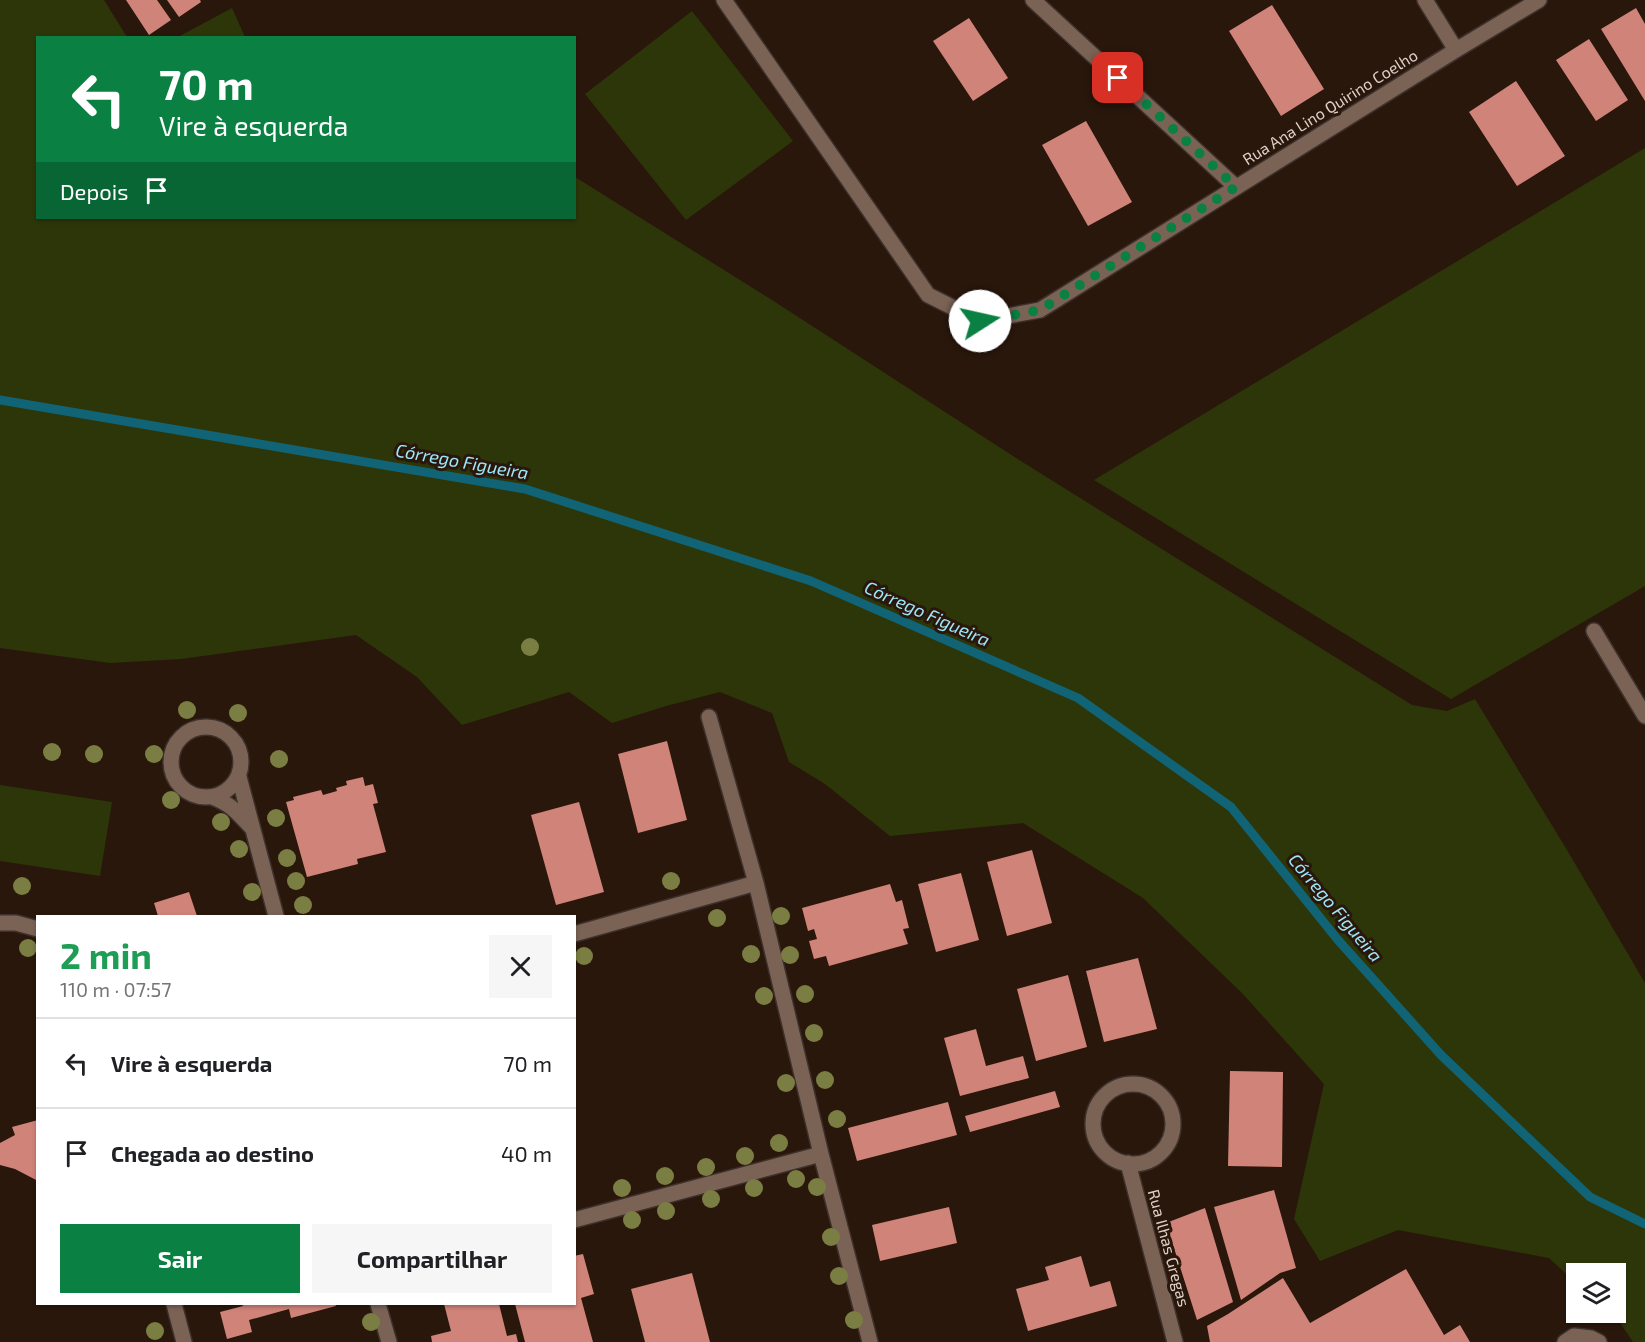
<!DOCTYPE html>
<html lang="pt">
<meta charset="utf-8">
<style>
:root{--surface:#fff;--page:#f6f6f6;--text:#202124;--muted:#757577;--line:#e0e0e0;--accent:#0b8043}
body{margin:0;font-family:"Exo 2",sans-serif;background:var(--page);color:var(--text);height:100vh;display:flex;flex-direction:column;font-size:22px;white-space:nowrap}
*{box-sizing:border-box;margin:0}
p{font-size:20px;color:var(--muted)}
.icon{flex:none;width:33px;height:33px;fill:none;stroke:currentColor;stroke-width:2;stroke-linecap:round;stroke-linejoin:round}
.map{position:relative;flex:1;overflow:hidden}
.sheet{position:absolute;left:36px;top:915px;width:540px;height:390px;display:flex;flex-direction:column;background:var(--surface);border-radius:0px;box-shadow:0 2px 4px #0004}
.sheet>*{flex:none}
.hud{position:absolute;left:36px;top:36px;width:540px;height:183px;border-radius:0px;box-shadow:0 2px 4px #0004;background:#0b8043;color:#fff;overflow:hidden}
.fabs{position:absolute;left:1566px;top:1263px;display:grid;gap:12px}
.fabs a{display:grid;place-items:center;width:60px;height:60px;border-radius:0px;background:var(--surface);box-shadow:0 2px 4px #0004;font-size:30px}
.pin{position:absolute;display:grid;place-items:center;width:51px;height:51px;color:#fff;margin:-26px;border-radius:12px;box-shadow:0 3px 9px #0006}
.me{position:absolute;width:66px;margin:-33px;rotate:80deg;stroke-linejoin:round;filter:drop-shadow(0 0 4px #0008)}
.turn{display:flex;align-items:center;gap:21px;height:126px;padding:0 24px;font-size:27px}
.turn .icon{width:78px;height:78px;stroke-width:2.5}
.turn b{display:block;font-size:42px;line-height:51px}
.then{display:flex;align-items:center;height:57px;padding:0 24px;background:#0003;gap:12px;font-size:22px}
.round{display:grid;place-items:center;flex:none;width:63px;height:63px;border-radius:0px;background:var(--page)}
.overview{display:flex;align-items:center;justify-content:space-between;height:102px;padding:0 24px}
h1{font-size:36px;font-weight:700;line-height:45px;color:#1e9e55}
.primary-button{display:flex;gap:12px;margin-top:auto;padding:12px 24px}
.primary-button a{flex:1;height:69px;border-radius:0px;background:var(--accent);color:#fff;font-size:24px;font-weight:700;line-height:69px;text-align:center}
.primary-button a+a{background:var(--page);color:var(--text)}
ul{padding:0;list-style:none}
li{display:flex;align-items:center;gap:18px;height:90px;padding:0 24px;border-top:2px solid var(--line)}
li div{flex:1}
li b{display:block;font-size:22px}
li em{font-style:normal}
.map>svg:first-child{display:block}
.green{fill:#2d3609}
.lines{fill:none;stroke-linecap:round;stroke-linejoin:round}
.stream{stroke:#116476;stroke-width:9}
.building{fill:#d08378}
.minor-casing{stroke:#3e302c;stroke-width:18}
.minor{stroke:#7a6355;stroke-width:15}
.tree{fill:#7a7e43}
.route{stroke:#0b8043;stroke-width:10;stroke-dasharray:0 18}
.labels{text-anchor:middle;stroke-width:6;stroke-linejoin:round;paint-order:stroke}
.street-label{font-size:16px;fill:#ded0c8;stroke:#29170b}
.water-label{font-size:18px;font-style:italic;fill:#9ee6fa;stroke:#29170b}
</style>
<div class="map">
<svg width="1645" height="1342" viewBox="0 0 1645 1342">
<rect width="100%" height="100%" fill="#29170b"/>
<path class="green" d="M0,0H104L127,37L38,38V218H574L575,177L772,300L1016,458L1412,705L1447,711L1475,699L1567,850L1645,983V1342H1633L1621,1324L1608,1313L1616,1312V1274H1576V1283L1549,1258L1398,1230L1320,1261L1294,1219L1324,1084L1242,993L1143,898L1023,823L890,836L825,784L789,762L772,713L720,692L666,706L612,723L569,692L462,725L417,677L356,635L181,659L110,663L0,648Z
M232,8L245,37H178Z
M692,11L793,141L686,220L585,94Z
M1645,148V586L1451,699L1094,480Z
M0,785L112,802L100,876L0,861Z"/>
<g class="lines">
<path class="stream" d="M0,400L525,489L811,581L1078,698L1231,807L1338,940L1441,1055L1590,1197L1645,1224"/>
</g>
<path class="building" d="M126,0H157L171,20L149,35Z
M167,0H200L201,2L179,17Z
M1272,5L1324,89L1281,116L1229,31Z
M1636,8L1645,24V101L1601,29Z
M969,18L1008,78L973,101L933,41Z
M1589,39L1628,100L1596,121L1556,60Z
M1516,81L1565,156L1517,186L1469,112Z
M1086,121L1132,202L1088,226L1042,145Z
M667,741L687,820L638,833L618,754Z
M363,777L365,786L373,784L378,803L373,804L386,852L357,859L358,864L307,877L286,802L294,800L293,797L321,790L323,795L337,791L336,788L347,785L346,781Z
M579,802L604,892L556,905L531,815Z
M1032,850L1052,923L1007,936L987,862Z
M961,873L979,940L936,952L918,884Z
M890,884L896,902L902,900L909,928L903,929L908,944L829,966L826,956L814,959L809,941L817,939L814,929L808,931L802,908Z
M189,892L197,916H158L154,903Z
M1138,958L1157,1029L1104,1042L1086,971Z
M1068,975L1087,1047L1036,1061L1017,989Z
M976,1029L986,1066L1023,1056L1029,1078L960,1096L944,1038Z
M1230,1071L1283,1072L1282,1167L1228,1166Z
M1055,1091L1060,1107L970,1132L965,1116Z
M948,1102L957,1135L857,1161L848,1128Z
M38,1120V1181L15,1169L0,1165V1143L15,1135L12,1127Z
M1274,1190L1296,1268L1280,1273L1241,1300L1214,1207Z
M949,1207L957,1243L880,1261L872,1225Z
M1205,1208L1233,1302L1197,1320L1166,1223Z
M583,1254L594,1294L581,1298L593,1342H525L515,1304H574V1256Z
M1081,1256L1090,1287L1110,1281L1117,1306L1028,1331L1016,1289L1049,1280L1045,1267Z
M1406,1269L1444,1335L1460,1325L1470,1342H1210L1207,1326L1228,1314L1283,1278L1310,1323Z
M692,1273L710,1342H645L631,1289Z
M242,1304H272V1305L278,1304H335L336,1306L291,1318L289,1309L249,1320L252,1332L227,1339L220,1312L243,1306Z
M444,1304H499L507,1336L516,1334L518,1342H432L431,1336L451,1331Z"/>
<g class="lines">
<defs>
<path id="minor" d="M724,0L928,295L980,321L1040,310L1456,50L1539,0
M1033,0L1236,187
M1425,0L1456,50
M1594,631L1645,716
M709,717L756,883L821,1154L870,1342
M171 762a35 35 0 1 1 70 0a35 35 0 1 1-70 0Z
M239,777L276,916
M212,797C231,804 238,813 251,827
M0,923H16L38,929
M574,934L756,883
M1093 1124a40 40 0 1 1 80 0a40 40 0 1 1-80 0Z
M1128,1163L1175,1342
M574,1220L821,1154
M174,1304L184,1342
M378,1304L389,1342
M1565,1342L1574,1336L1591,1338L1599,1342"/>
</defs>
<use href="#minor" class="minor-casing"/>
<use href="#minor" class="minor"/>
</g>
<g class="tree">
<circle cx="530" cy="647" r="9"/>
<circle cx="187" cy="710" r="9"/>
<circle cx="238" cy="713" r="9"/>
<circle cx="52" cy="752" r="9"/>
<circle cx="94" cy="754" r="9"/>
<circle cx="154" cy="754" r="9"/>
<circle cx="279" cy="759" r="9"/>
<circle cx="171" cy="800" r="9"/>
<circle cx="276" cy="818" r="9"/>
<circle cx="221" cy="822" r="9"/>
<circle cx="239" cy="849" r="9"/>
<circle cx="287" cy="858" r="9"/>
<circle cx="296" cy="881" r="9"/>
<circle cx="671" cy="881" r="9"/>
<circle cx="22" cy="886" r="9"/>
<circle cx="252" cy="892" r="9"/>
<circle cx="303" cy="905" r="9"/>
<circle cx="781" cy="916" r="9"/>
<circle cx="717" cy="918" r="9"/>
<circle cx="28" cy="948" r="9"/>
<circle cx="751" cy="954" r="9"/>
<circle cx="790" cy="955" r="9"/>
<circle cx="584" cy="956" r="9"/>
<circle cx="805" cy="994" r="9"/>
<circle cx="764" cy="996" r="9"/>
<circle cx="814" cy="1033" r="9"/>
<circle cx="825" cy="1080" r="9"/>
<circle cx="786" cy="1083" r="9"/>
<circle cx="837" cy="1119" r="9"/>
<circle cx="779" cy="1143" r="9"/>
<circle cx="745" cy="1156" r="9"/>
<circle cx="706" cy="1167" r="9"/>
<circle cx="665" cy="1176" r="9"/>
<circle cx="796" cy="1179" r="9"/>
<circle cx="817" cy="1187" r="9"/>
<circle cx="622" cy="1188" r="9"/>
<circle cx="754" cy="1188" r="9"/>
<circle cx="711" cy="1199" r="9"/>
<circle cx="666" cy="1211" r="9"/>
<circle cx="632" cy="1220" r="9"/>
<circle cx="831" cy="1237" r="9"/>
<circle cx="839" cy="1276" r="9"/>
<circle cx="854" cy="1320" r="9"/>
<circle cx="371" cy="1322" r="9"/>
<circle cx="155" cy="1331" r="9"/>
</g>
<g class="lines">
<path class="route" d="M980,321L1040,310L1236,187L1118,78"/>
</g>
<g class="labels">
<g class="street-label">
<text transform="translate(1330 107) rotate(-32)" y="6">Rua Ana Lino Quirino Coelho</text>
<text transform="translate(1169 1248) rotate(75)" y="6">Rua Ilhas Gregas</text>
</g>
<g class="water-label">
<text transform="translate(462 462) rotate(10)" y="6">Córrego Figueira</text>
<text transform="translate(927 614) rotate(24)" y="6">Córrego Figueira</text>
<text transform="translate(1335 908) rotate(50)" y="6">Córrego Figueira</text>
</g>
</g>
</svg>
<div class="fabs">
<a><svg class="icon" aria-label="layers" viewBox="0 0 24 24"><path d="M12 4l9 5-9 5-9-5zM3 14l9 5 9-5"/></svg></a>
</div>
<div class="pin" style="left:1118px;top:78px;background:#d93025"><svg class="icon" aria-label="arrive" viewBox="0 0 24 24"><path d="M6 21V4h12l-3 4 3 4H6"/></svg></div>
<svg class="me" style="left:980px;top:321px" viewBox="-20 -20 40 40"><circle r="19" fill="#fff"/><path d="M0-13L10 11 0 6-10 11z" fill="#0b8043"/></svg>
<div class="hud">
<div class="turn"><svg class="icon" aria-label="left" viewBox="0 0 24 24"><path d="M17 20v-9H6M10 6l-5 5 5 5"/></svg><div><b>70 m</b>Vire à esquerda</div></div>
<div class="then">Depois<svg class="icon" aria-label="arrive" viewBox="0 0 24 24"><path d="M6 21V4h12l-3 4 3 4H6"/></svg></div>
</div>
<section class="sheet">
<div class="overview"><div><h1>2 min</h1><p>110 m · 07:57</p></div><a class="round"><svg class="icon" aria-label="close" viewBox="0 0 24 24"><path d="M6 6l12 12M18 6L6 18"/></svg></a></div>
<ul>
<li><svg class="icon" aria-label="left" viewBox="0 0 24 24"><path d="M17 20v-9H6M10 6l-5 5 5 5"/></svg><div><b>Vire à esquerda</b></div><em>70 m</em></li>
<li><svg class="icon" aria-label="arrive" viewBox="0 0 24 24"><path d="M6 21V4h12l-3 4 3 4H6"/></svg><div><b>Chegada ao destino</b></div><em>40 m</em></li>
</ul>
<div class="primary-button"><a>Sair</a><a>Compartilhar</a></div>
</section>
</div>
